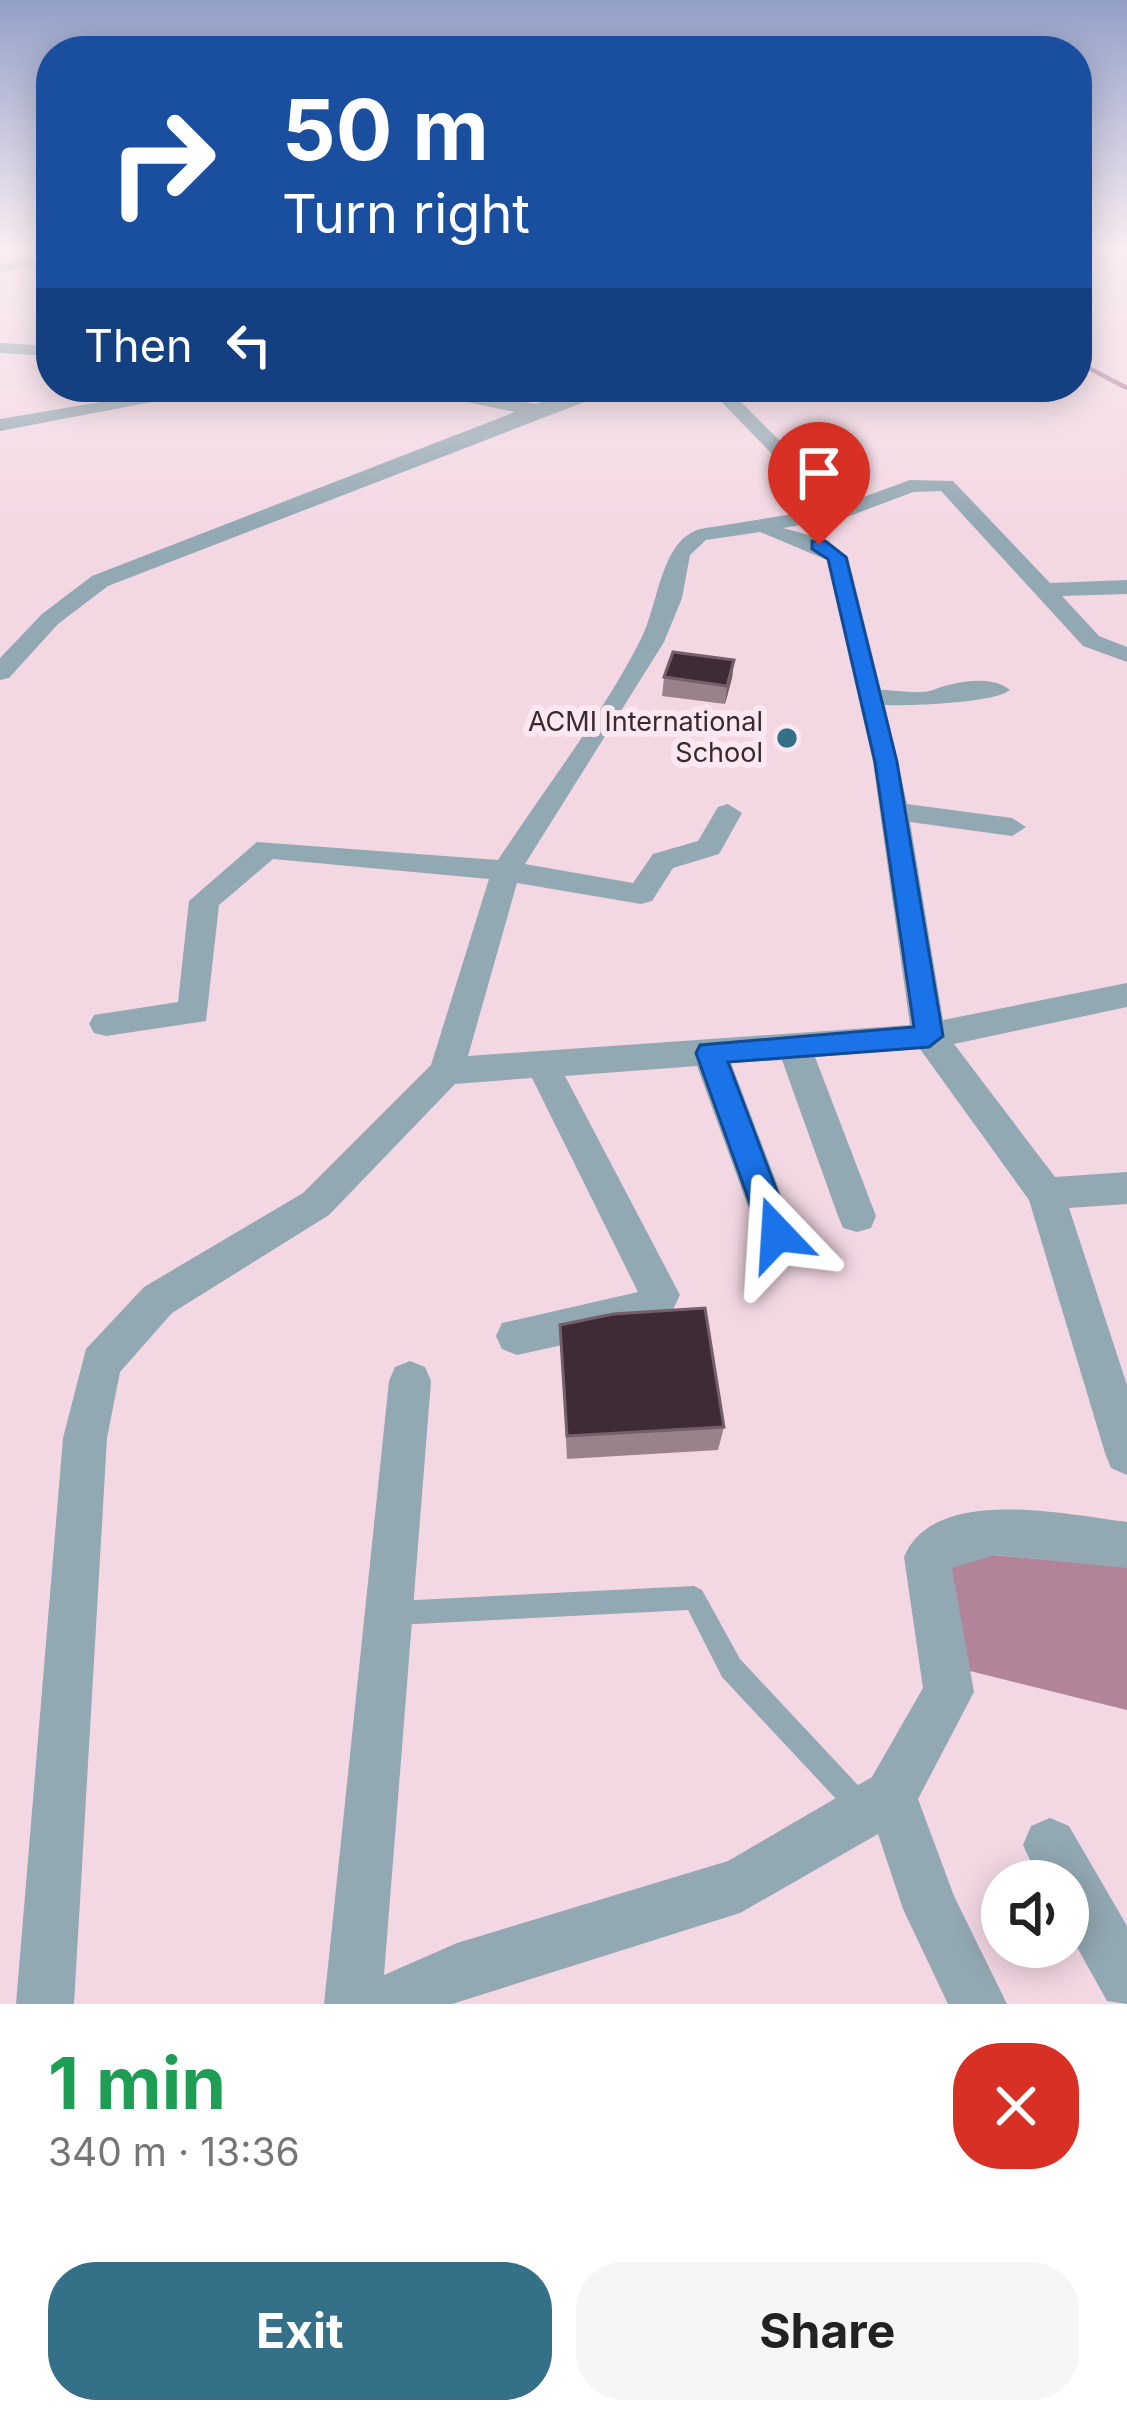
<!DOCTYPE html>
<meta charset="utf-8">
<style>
:root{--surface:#fff;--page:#f6f6f6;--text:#222;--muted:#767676;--accent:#347087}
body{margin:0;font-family:Inter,sans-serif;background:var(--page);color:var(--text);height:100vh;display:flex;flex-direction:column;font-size:45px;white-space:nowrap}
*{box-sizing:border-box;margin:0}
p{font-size:39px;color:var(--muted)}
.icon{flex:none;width:66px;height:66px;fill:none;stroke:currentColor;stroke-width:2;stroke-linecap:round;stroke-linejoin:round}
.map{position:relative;height:2004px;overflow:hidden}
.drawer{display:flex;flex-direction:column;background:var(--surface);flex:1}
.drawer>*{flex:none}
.banner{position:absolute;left:36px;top:36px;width:1056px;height:366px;border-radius:48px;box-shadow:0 6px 30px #0003;background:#1a4fa0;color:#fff;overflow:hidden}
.fabs{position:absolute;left:981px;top:1860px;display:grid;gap:24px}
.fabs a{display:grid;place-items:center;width:108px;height:108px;border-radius:50%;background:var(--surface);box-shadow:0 6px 30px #0003;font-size:60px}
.pin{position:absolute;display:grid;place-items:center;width:102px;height:102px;color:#fff;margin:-123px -51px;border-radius:50% 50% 50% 0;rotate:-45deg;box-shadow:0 0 12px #0007}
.pin .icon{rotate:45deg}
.me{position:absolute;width:132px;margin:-66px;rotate:340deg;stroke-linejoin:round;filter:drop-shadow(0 0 9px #0008)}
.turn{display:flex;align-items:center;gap:42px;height:252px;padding:0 48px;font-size:54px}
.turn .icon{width:156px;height:156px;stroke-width:2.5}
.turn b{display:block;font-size:84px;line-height:102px}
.then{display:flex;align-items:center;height:114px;padding:0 48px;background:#0003;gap:24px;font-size:45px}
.round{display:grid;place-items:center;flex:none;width:126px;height:126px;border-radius:48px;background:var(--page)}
.overview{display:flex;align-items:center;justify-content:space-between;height:204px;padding:0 48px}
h1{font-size:72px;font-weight:700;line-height:90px;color:#1e9e55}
.button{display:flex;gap:24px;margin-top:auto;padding:24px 48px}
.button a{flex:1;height:138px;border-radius:48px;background:var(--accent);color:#fff;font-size:48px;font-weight:700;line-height:138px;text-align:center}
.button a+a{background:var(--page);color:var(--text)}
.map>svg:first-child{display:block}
.water{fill:#b38399}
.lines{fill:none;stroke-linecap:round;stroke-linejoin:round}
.stream{stroke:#b38399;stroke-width:4.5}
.service{fill:#92a8b2;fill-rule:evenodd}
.minor{fill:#92a8b2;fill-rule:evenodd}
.wall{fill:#99828c}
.shaded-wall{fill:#755f6a}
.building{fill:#3f2b35;stroke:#755f6a;stroke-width:3}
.route{fill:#1a73e8;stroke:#114b97;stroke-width:3}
.poi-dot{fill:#347087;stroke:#fde7f0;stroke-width:4.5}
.labels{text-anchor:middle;stroke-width:12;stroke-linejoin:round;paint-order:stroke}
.far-poi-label{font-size:27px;fill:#352a2f;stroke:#fde7f0;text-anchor:end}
</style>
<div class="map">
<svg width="1127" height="2004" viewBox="0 0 1127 2004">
<rect width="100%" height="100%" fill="#f3d8e4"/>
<path class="water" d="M948,1551L1127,1567V1710L954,1667Z"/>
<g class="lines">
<path class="stream" d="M1077,362L1127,388"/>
<path class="service" d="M694,1586L702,1590L740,1659L870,1798L874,1807L870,1816L861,1820L852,1816L722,1677L688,1610L396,1625L387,1622L384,1613L387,1604L396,1601Z"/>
<path class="minor" d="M51,256V264L0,272V264Z
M0,343L51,346V356L0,353Z
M190,387H230L0,431V419Z
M396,387H460L535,404L595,387H623L108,586L58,624L9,678L0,680V658L42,614L92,576L515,412Z
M707,387H726L820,481V489H806Z
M910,480L953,481L1050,583L1127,580V594L1062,596L1099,636L1127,647V662L1083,646L941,491L913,492L847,517L783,528L827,540L848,557L881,690C895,690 920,695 933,690C953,682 991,674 1010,690C995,703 910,706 885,705L907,804L1012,818L1026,827L1012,836L910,822L943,1020L1127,983V1007L954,1044L1055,1177L1127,1172V1204L1069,1208L1127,1385V1475L1111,1468L1105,1453L1029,1200L920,1049L815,1057L876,1216L871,1228L857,1232L843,1228L838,1216L782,1060L731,1063L796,1234L791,1246L777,1251L763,1246L758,1234L697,1066L565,1076L680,1295L668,1320L654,1325L517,1355L502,1349L496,1336L502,1323L638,1292L532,1078L455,1084L329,1215L172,1313L120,1372L107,1438L74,2004H16L63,1438L86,1349L144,1287L303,1193L431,1065L489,879L273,859L219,905L206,1021L106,1036L94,1033L89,1024L94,1015L178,1002L189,901L257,842L498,860C545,788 602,716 641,639C659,604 660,541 700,529L836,507ZM760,532L827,560L873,762L910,1025L468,1056L517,883L641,904L652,901L673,868L719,854L742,813L728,804L718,807L698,841L653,854L633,883L525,864L664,642L682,598L690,555L706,540Z
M410,1361L425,1367L431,1381L384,1975L457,1943L728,1861L872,1777L923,1688L904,1557C934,1484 1067,1515 1127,1522V1568L995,1555L952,1568L974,1692L918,1799L954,1896L1007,2004H948L903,1909L878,1834L740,1913L452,2004H324L389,1381L395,1367Z
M1050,1818L1069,1826L1127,1926V2004L1107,2001L1068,1931V1881H1040L1023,1845L1031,1826Z"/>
</g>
<path class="wall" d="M734,660L732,678L725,704L662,696L664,677Z
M560,1325L724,1427L718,1450L567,1459Z"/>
<path class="shaded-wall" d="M734,660L732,678L725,704L727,686Z"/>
<path class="building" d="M673,652L734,660L727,686L664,677Z
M705,1308L724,1427L567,1436L560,1325L613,1314Z"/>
<linearGradient id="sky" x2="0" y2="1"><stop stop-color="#93a0c8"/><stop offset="0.47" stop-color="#faedf3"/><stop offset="1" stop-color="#faedf3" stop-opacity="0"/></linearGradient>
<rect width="1127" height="527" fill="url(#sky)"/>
<path class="route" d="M812,541H825L846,557L897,762L943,1036L929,1047L728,1062L793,1234L788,1244H766L761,1234L696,1053L700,1045L914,1027L875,762L828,559L812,549Z"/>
<circle class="poi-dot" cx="787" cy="738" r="12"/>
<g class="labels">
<g class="far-poi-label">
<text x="763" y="731">ACMI International<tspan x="763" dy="31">School</tspan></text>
</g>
</g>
</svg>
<div class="fabs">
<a><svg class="icon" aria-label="sound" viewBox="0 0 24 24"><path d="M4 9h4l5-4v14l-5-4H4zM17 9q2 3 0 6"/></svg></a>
</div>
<div class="pin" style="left:819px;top:545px;background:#d93025"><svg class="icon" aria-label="arrive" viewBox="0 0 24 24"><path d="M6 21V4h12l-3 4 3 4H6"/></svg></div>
<svg class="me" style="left:777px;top:1234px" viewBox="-20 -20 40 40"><path d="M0-17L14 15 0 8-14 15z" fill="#1a73e8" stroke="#fff" stroke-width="4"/></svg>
<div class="banner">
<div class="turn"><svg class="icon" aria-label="right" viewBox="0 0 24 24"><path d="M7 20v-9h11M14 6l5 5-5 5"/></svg><div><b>50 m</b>Turn right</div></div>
<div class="then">Then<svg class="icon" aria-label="left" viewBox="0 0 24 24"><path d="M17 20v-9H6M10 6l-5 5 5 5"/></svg></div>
</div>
</div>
<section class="drawer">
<div class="overview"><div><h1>1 min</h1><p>340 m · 13:36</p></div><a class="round" style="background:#d93025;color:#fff"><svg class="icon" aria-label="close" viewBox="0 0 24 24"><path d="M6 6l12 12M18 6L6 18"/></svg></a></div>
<div class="button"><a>Exit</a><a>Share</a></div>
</section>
